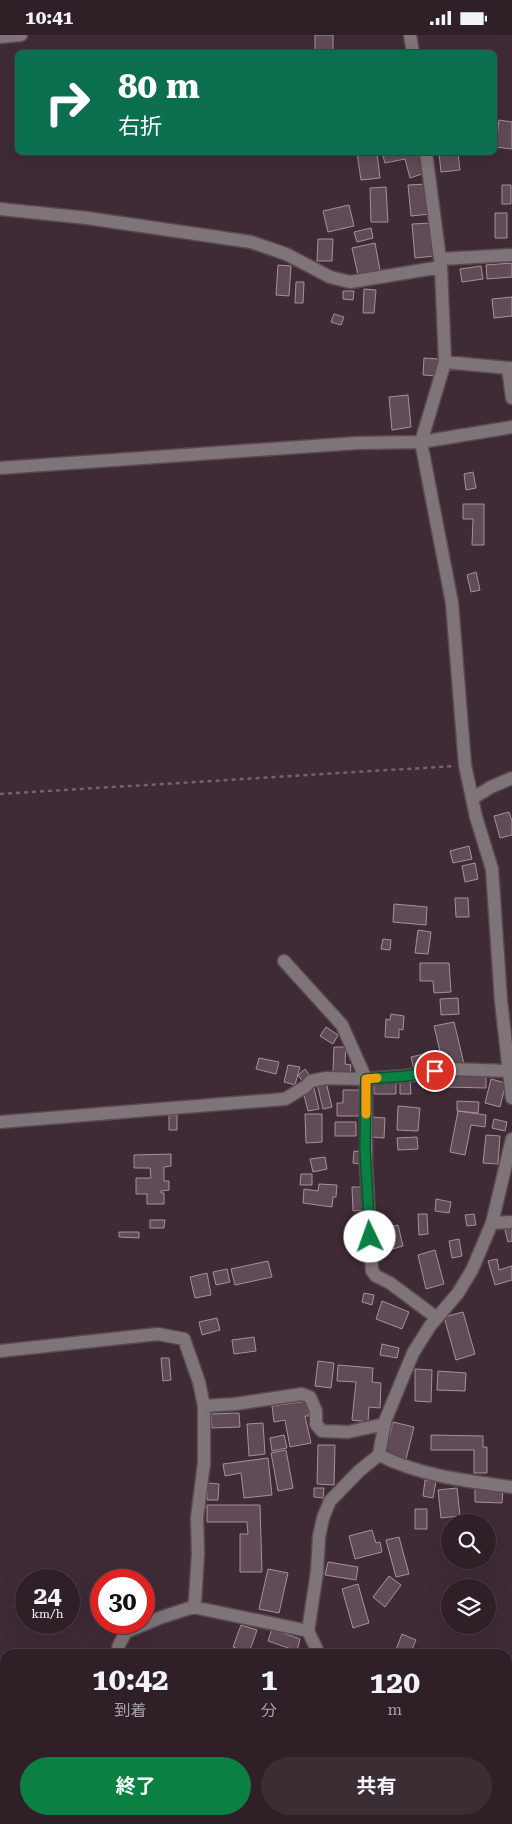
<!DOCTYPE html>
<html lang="ja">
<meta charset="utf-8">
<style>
:root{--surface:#2f2028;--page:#3b2d34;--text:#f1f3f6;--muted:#a7a3a8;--line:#4a3e45;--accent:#0b8043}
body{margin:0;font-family:"Roboto Serif","Noto Sans JP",serif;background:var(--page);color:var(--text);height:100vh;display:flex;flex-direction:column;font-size:19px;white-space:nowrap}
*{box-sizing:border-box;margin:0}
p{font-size:16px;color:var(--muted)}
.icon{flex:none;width:28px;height:28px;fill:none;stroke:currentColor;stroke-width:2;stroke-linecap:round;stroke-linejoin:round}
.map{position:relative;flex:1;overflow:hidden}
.details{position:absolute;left:0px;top:1614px;width:512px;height:176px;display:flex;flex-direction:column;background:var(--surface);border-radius:15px 15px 0 0;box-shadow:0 5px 20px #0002,0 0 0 1px var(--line)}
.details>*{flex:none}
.hud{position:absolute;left:15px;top:15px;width:482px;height:105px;border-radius:8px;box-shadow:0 5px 20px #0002,0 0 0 1px var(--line);background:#0b6e4f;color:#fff;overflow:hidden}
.buttons{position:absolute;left:441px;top:1479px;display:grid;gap:10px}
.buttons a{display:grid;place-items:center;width:55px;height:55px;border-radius:50%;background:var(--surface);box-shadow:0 5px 20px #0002,0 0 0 1px var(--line);font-size:25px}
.speed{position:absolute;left:15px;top:1534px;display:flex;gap:10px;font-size:25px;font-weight:700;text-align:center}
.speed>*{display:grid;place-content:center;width:65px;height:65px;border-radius:50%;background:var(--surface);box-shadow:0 5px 20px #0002,0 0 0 1px var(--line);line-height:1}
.speed small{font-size:12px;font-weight:400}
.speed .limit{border:8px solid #d22;background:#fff;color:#111}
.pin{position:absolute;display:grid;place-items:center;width:42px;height:42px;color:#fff;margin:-21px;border:2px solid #fff;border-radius:50%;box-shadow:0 1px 5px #0007}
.me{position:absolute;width:55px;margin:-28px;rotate:357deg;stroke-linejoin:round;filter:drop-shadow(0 0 4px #0008)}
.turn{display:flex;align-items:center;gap:18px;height:105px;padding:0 20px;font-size:22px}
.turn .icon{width:65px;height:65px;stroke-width:2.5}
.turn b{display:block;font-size:35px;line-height:42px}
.eta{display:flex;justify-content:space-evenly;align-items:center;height:85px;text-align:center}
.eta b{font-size:30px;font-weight:700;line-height:35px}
.primary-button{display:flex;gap:10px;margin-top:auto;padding:10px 20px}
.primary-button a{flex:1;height:58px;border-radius:30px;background:var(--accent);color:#fff;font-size:20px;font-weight:700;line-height:58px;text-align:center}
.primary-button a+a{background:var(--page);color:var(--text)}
.status{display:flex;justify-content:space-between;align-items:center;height:35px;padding:0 25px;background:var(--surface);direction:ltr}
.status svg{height:14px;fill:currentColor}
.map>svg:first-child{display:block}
.building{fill:#604b56;stroke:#a7909b}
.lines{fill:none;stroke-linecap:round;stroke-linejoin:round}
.minor-casing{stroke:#5b4952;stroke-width:15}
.path{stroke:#75636c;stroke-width:2.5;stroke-dasharray:4 4;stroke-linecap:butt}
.minor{stroke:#7f7579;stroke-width:12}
.route-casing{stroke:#07532c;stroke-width:12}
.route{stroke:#0b8043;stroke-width:9}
.slow{stroke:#f59e0b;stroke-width:9}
</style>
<div class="status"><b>10:41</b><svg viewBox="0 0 49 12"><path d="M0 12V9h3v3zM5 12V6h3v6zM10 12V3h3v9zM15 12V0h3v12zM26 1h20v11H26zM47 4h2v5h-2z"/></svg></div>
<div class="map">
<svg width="512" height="1789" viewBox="0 0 512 1789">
<rect width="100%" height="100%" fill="#3f2b35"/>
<path class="building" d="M315,0H333V17L315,18Z
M499,85L512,87V114L496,112Z
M357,118H377L380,143L361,145Z
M382,118H419L425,138L410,143L405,124L385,128Z
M439,118H458L460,135L441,137Z
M428,149L430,179L411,181L408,150Z
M502,150H511V169H502Z
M386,152L388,187H371L370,153Z
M349,170L354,191L328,197L323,176Z
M495,178H507V203H495Z
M431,188L434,221L415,223L412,189Z
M371,193L373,203L357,207L354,197Z
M318,204H333L332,226H317Z
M375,208L380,235L358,240L352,213Z
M512,228V242L487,244L486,230Z
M278,230L291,231L289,261L276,260Z
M481,231L483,244L462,247L460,234Z
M296,247H304L303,268H295Z
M364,254L376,255L374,278H363Z
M343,256H354L353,265L343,264Z
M512,262V281L494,283L492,264Z
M334,279L344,282L341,290L331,287Z
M424,323L438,324L437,341L423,340Z
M408,360L411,392L392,395L389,362Z
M473,437L476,453L466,455L464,439Z
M463,469H484V510H472L473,484H463Z
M476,537L480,555L471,557L467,540Z
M509,777L512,786V800L500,803L494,781Z
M469,811L472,824L453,828L450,816Z
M475,828L478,844L465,847L462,831Z
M455,863H468L469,882H456Z
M394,869L427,872L426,890L393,887Z
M418,895L431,897L428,919L415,918Z
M383,904L391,905L390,915L381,914Z
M420,928H449L451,957L434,958L433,946H420Z
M458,963L459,979L441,980L440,964Z
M391,979L404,981L403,995L399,994V1003L385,1002L386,984L390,985Z
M454,987L464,1029L444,1033L434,991Z
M326,992L338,1000L333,1009L320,1001Z
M334,1012H346L345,1029L351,1030L350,1039L333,1037Z
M437,1016L440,1028L414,1035L411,1022Z
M259,1023L279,1027L276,1039L256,1034Z
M288,1030L300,1032L295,1050L284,1047Z
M305,1034L310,1041L303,1047L298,1040Z
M446,1038L486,1039V1053L445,1052Z
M491,1044L506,1048L500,1072L485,1068Z
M400,1045H410L411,1059H400Z
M326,1047L332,1072L323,1074L317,1049Z
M374,1047H396V1059H374Z
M314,1053L319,1074L308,1076L303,1056Z
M343,1055H359L360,1081H337V1068H343Z
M457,1066L479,1067L478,1078L457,1076Z
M398,1071L420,1073L418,1096L397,1095Z
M458,1076L486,1080L485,1092L471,1090L465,1120L450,1117Z
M305,1079H322V1107L306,1108Z
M169,1080H177V1095H169Z
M371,1082L385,1083L384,1103L370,1102Z
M494,1084L507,1087L505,1096L492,1093Z
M335,1087H356V1101H335Z
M486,1100L500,1101L498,1129L483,1128Z
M417,1102L418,1114L398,1115L397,1103Z
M354,1116L361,1117L360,1129L353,1128Z
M171,1119V1131L164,1132V1146H169V1155L161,1156V1158H164V1169H147V1159H136V1143H151L150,1133H134V1120Z
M325,1122L327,1134L313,1137L310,1124Z
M301,1139H312V1150H300Z
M319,1149L337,1150L336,1162H333L332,1172L303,1168L304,1154L318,1156Z
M352,1152H363L364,1175L353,1176Z
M436,1164L451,1167L449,1178L435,1176Z
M418,1179H427L428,1199L419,1200Z
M474,1179L476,1190L467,1191L465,1180Z
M150,1185H165L164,1193H150Z
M367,1188L368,1202L359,1203L358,1189Z
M398,1190L403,1211L389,1215L383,1194Z
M512,1193V1206L508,1207L505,1195Z
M119,1197H139V1203L119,1202Z
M459,1204L462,1221L452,1223L449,1206Z
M435,1215L444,1249L426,1254L418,1220Z
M497,1224L499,1235L512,1231V1245L495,1250L488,1226Z
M268,1226L272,1242L235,1250L231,1234Z
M227,1234L230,1247L216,1250L213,1237Z
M207,1238L211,1260L195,1263L190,1242Z
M364,1258L374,1260L372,1270L362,1267Z
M382,1266L409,1277L402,1294L376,1284Z
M463,1277L475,1319L456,1325L444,1282Z
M217,1283L220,1295L202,1300L199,1287Z
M254,1302L256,1316L234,1319L232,1305Z
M382,1309L399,1313L397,1323L380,1320Z
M161,1323H169L171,1345L163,1346Z
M318,1326L334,1328L331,1353L315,1351Z
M338,1330L373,1333L372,1347L381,1348L380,1373L369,1372L368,1387L352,1385L356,1347L337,1346Z
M415,1334L432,1335L431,1367L415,1366Z
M438,1336L466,1338L465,1356L437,1355Z
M307,1366L309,1381H305L311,1408L290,1412L285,1385L274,1387L272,1371Z
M239,1378L240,1392L212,1393L211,1379Z
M393,1387L414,1392L406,1424L385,1419Z
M263,1388L265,1419L249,1421L247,1389Z
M284,1400L287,1413L272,1416L270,1403Z
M431,1400L483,1401V1412H487V1438H474V1415H431Z
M318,1410H335L334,1450L317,1449Z
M286,1415L293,1453L278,1456L271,1418Z
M268,1423L272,1460L244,1463L241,1438L225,1441L223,1429Z
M425,1445L436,1446L433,1463L423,1461Z
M208,1448L219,1449L218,1465H207Z
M475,1452L503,1454L502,1468L475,1467Z
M314,1453H324L323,1463L314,1462Z
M457,1453L460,1481L441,1483L438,1455Z
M207,1470H260L262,1537H240V1499H248L247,1487H207Z
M415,1474H427V1494H415Z
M372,1495L376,1508L380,1507L382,1517L355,1524L349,1501Z
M399,1502L409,1539L396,1542L386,1505Z
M328,1527L358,1532L356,1545L325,1540Z
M268,1534L288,1538L279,1578L259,1574Z
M389,1541L401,1550L385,1572L373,1562Z
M358,1549L369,1588L353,1593L342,1554Z
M241,1590L257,1595L249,1618L233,1612Z
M272,1594L300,1604L297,1616L268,1606Z
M402,1599L416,1605L410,1619H400L395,1617Z
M276,1785H294L293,1789H275Z
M328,1785H345L344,1789H328Z
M433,1785H455L456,1789H434Z"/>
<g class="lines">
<defs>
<path id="minor" d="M410,0L413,18
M0,2L21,0
M426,118L441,232L445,327L421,407L452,568L465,730L476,782L492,834L501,966L512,1063
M0,174L87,183L251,207L286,219L330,242L350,247L441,232
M441,224L512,220
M445,327L508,333
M512,333H508L512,363
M0,433L357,408L421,407L512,392
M473,763L491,752L512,743
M284,926L342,990L366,1044V1129L372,1236L376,1241L390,1248L437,1283
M0,1087L285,1064L305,1052L311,1046L326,1043L366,1044L406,1041L450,1034L509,1036
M492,1188L512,1187
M0,1316L158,1299L184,1304L199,1347L204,1371V1428L197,1483L198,1519L195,1566L193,1572
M204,1371L235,1369L302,1359L310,1362L316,1376V1389L322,1396L348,1397L385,1389
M379,1420C421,1441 466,1446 512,1452
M117,1619L119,1610L126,1597L162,1582L193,1572L308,1596
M319,1619L308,1596L317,1537L319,1502L323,1483L330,1466L359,1436L379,1420L385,1386L413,1318L430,1291L458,1258L472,1235L492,1188L512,1104
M0,1661L5,1709
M508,1723L512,1725
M13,1785L14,1789
M97,1789V1785
M354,1789V1785"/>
</defs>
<use href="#minor" class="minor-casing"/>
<path class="path" d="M0,759L454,731"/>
<use href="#minor" class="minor"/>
</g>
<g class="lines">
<defs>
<path id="route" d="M370,1202L365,1114L366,1044L406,1041L435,1036"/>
</defs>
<use href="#route" class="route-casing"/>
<use href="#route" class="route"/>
<path class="slow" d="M366,1079V1044L377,1043"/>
</g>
</svg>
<div class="buttons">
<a><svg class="icon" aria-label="search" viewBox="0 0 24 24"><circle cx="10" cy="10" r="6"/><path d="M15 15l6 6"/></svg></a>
<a><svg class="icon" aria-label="layers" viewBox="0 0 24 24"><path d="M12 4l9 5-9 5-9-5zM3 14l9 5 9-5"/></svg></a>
</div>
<div class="speed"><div>24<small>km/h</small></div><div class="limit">30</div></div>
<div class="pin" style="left:435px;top:1036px;background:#d93025"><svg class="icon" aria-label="arrive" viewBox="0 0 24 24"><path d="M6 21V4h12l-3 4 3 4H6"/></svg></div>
<svg class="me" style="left:370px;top:1202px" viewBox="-20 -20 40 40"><circle r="19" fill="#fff"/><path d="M0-13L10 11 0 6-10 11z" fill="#0b8043"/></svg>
<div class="hud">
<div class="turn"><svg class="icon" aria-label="right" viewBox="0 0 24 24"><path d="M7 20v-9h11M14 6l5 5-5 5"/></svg><div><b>80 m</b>右折</div></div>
</div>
<section class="details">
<div class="eta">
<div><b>10:42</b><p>到着</p></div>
<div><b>1</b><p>分</p></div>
<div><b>120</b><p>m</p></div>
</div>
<div class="primary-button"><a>終了</a><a>共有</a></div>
</section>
</div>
